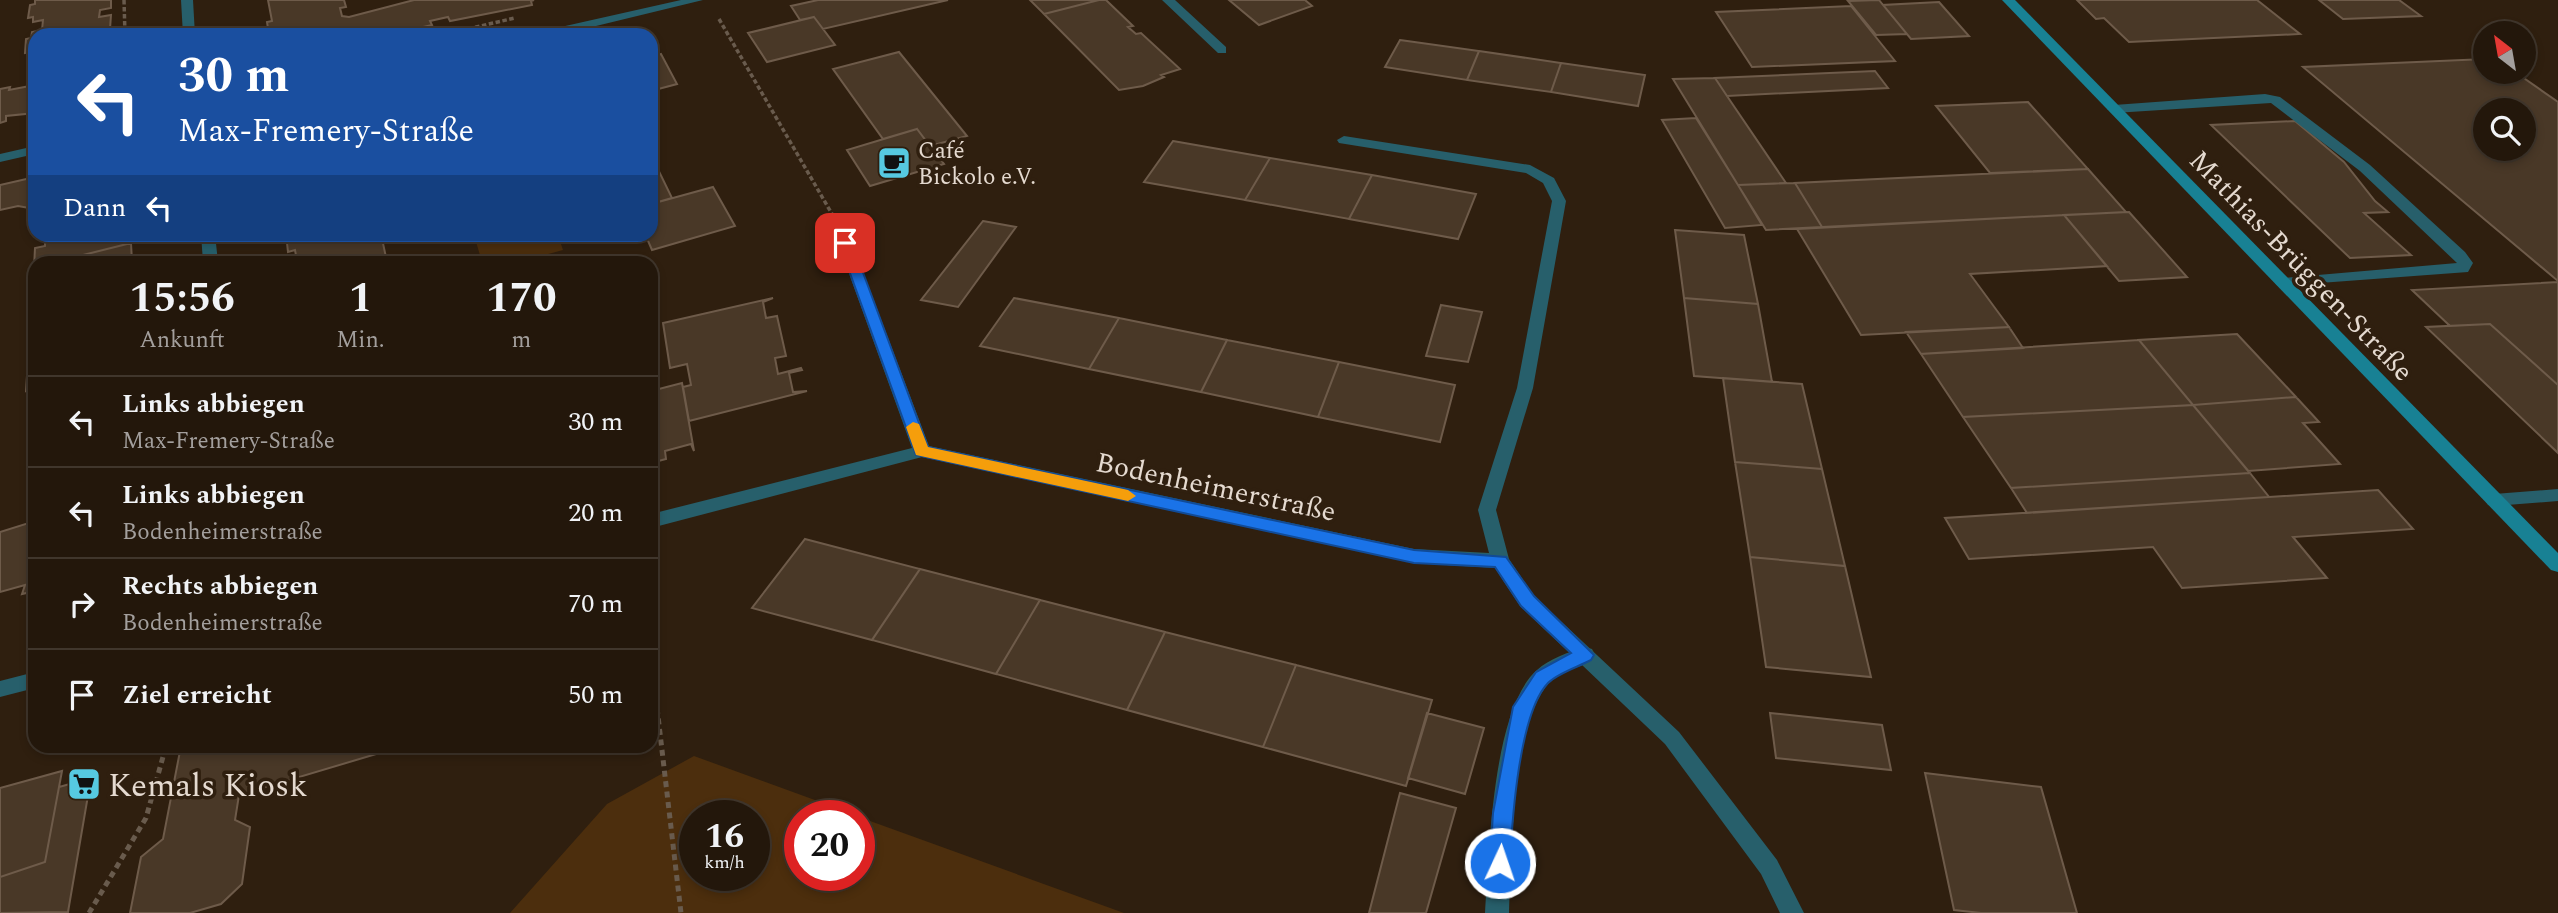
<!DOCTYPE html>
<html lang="de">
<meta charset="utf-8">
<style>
:root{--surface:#23170b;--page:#2b2014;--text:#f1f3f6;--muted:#a39f9d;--line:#40362c}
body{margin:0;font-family:Spectral,serif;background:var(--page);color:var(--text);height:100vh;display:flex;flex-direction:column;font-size:26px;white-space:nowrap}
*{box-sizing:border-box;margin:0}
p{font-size:23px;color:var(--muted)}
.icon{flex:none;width:38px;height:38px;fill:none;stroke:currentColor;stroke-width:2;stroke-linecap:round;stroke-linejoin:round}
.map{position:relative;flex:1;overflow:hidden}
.details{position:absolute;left:28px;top:256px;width:630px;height:497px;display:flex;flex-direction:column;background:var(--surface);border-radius:21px;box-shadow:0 4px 10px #0003,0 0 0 2px var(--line)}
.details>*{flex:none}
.guide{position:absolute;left:28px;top:28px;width:630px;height:214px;border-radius:21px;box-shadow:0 4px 10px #0003,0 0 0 2px var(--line);background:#1a4fa0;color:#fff;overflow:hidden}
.needle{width:46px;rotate:329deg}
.fabs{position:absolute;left:2473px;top:21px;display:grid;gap:14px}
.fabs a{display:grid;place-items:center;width:63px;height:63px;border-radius:50%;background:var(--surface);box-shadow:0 4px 10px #0003,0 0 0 2px var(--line);font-size:35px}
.speed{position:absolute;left:679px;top:800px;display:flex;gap:14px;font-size:35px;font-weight:700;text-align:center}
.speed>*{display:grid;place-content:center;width:91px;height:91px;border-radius:50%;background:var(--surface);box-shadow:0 4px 10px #0003,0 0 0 2px var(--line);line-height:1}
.speed small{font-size:18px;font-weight:400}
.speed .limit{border:10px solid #d22;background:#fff;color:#111}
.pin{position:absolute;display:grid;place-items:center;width:60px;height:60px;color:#fff;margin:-30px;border-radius:14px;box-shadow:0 4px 10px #0006}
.me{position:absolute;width:77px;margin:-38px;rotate:3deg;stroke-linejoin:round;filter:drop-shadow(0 0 5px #0008)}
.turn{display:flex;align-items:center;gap:24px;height:147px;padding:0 35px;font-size:32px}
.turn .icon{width:91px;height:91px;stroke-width:2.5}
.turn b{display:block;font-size:49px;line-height:60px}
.then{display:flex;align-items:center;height:66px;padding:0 35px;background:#0003;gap:14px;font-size:26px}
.eta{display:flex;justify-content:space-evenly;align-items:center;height:119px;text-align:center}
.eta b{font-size:42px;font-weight:700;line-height:49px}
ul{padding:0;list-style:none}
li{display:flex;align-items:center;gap:21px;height:91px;padding:0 35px;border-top:2px solid var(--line)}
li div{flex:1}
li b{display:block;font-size:26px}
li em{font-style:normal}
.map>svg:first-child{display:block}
.green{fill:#4c2e0d;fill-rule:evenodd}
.building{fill:#493827;stroke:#6e5b4a;stroke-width:2;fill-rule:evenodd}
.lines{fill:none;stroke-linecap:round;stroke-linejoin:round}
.path-far1{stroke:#695b4d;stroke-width:3.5;stroke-dasharray:4.5 2.5;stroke-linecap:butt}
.path{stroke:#695b4d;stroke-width:5;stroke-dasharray:6 4.5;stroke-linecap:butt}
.lane{fill:#275f6b;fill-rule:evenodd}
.street{fill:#275f6b;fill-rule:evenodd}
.secondary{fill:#188194;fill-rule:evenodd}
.route{fill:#1a73e8;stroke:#114b97;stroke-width:2}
.slow{fill:#f59e0b}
.labels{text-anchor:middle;stroke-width:7;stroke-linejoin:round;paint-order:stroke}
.far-poi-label{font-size:23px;fill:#e5dad0;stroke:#2f1f0f;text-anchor:start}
.street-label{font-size:28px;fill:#e5dad0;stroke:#2f1f0f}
.near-poi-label{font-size:33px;fill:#e5dad0;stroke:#2f1f0f;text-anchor:start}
</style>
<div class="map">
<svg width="2558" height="913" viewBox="0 0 2558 913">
<rect width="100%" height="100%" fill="#2f1f0f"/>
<path class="green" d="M474,235H558L563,250L519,262H482Z
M694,756L856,815L800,816V875H859V817L1124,913H510L607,804ZM695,816H754V875H695Z"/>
<path class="building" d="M35,0H111V8L100,10L99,17L111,15L110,29L103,31L102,35H110H35V75L28,76L29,69L34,68L35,56L30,57V52L25,53L26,39L31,38L32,32L42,30L43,20L33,22V17L28,18L30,5L35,4Z
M268,0H344L346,7L340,8L342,16L349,17L414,0H534L531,1L532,5L450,21L448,17L430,21L432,25L388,35H281L280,33L269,35L267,22L272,21Z
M818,0H948L823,29L814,17L800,20L791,6Z
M1030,0H1099L1044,14Z
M1099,0H1106L1133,26L1128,27L1136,34L1141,33L1180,69L1161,75L1164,77L1143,86L1119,90L1044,14Z
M1229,0H1305L1312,6L1259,25Z
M1879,0L1883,5L1907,34L1876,35L1848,1Z
M2077,0H2257L2300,34L2129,42L2104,18L2096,19Z
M2319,0H2399L2421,16L2343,19Z
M1939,2L1969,36L1911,39L1883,5Z
M1851,6L1895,61L1752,67L1716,12Z
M814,17L835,45L767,62L748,33Z
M1400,40L1479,51L1467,80L1385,67Z
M1479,51L1561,63L1551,92L1467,80Z
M899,52L967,136L930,146L917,129L883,139L833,69Z
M661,54L677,84L651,91V57Z
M2485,59V72H2515L2558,102V281L2303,67ZM2485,110H2524V149H2485Z
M1561,63L1645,75L1638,106L1551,92Z
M1875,71L1888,88L1727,96L1715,78Z
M1715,78L1727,96L1786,183L1738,185L1673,79Z
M35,85V113L6,116V121L0,123V89L10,87L9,90Z
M2028,102L2088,169L1990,173L1936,106Z
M1696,118L1738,185L1762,225L1725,228L1662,120Z
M2295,121L2344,162L2375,201L2388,212L2364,213L2411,255L2350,258L2211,125Z
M917,129L944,164L870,186L847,150Z
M1173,141L1270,158L1245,200L1144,182Z
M651,155L672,198L651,204Z
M1270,158L1372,175L1349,219L1245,200Z
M2088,169L2126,212L1822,227L1795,183Z
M1372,175L1476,194L1458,239L1349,219Z
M35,177V209L18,206L0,210V185Z
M1795,183L1822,227L1766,230L1738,185Z
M713,187L735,226L652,250L645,234H651V204Z
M2129,212L2187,277L2119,281L2064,215Z
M2064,215L2107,266L1970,274L2009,327L1861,335L1797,229Z
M983,221L1016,227L958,307L921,300Z
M1675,230L1744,235L1758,304L1684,298Z
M52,234H131V243L55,262H35L34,268L35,248L45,246V236Z
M286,234H381L387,262H293L297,261L295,250L288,252Z
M131,243L132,262H55Z
M2558,282V385L2490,324L2450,326L2412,290Z
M773,298L763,302L766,318L777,316L786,356L775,358L778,374L801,368L802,370L789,373L793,392L807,391L689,421L683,387L691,385L687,364L670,368L663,323Z
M1014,298L1119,318L1089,369L980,346Z
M1684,298L1758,304L1772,382L1694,376Z
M35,305V339L29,340L31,306Z
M1441,305L1482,312L1468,362L1426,356Z
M1119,318L1227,340L1201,392L1089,369Z
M2490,324L2558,385V453L2426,327Z
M2009,327L2023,348L1921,354L1906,332Z
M2237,334L2296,397L2193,405L2139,340Z
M1227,340L1339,362L1318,417L1201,392Z
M2139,340L2193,405L1963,417L1921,354Z
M35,358V388L26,391L28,360Z
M1339,362L1455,385L1440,442L1318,417Z
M1723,378L1802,384L1822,469L1735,462Z
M682,383L694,451L691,444L665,451L666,459L651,463V391Z
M2296,397L2319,422L2303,423L2340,464L2248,471L2193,405Z
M2193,405L2250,473L2011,488L1963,417Z
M1735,462L1822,469L1845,566L1750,557Z
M2250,473L2269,497L2027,513L2011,488Z
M2378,490L2413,529L2293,537L2327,578L2182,588L2153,547L1969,559L1945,518Z
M35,521V591L22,594L25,585L0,592V532Z
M805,539L920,569L872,640L752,608Z
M1750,557L1845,566L1871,677L1766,667Z
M920,569L1040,600L996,674L872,640Z
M1040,600L1165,632L1127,710L996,674Z
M1165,632L1296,665L1263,747L1127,710Z
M1296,665L1432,700L1406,786L1263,747Z
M1427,713L1484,728L1465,794L1408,778Z
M1770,713L1882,725L1891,770L1776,758Z
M181,746H403L239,795L235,820L250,827L242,884L221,904L190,913H130L141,857L163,839Z
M62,771L45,862L0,877V788Z
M1925,773L2041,787L2077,913H1981L1954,910Z
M91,778L68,912L0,913V877L45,862L59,787Z
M1400,793L1456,808L1426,913H1369Z"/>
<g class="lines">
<path class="path-far1" d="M124,0L125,35
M719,19L832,214
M441,35L515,18"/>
<path class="path" d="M651,656L681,913
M89,913L146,818L166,746"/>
<path class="lane" d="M2265,94L2280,97L2370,165L2465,252L2473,263L2468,272L2278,286L2275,283L2283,278L2457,263L2360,171L2271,103L2114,113L2107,109L2114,105Z
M2558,489V501L2494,506L2488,505L2485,500L2488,495L2494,494Z
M1585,647L1592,649L1595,655L1592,661C1579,667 1560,672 1549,683C1512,722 1511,859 1509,913H1485C1489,855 1492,709 1537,670C1549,659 1569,652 1585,647Z"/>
<path class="street" d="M181,0H193L195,35H183Z
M681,0H703L559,35H537L543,31Z
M1162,0H1175L1226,47V53H1218Z
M1344,136L1530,165L1554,178L1566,201L1533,388L1496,510L1509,559L1534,596L1679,732L1777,860L1804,913H1780L1761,874L1665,744L1520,606L1495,568L1414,563L922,457L651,528V514L912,448L838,243L845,239L852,243L929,446L1414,549L1489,553L1478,510L1517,388L1552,201L1543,183L1526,173L1339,143L1337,140Z
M35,146V154L0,162V154Z
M201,234H215L218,262H203Z
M35,672V688L0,697V681Z"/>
<path class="secondary" d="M2002,0H2015L2558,553V572L2551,570Z"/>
</g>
<path class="route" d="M845,239L852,243L928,447L1414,550L1506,557L1534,596L1594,655L1591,660C1578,667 1558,673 1548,683C1519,713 1512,821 1510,863L1507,869L1500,872L1493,869L1490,863L1493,813L1513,707L1536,672L1571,653L1521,606L1495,567L1414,563L916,455L839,243Z"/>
<path class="slow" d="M913,422L919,424L928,447L1128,490L1136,496L1128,501L916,455L906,427Z"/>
<defs>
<symbol id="cafe-square" viewBox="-11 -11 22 22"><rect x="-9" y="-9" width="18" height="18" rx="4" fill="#56c9e1" stroke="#2f1f0f"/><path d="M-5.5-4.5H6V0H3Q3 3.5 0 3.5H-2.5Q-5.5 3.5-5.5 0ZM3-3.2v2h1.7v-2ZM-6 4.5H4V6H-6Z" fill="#111"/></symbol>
<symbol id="supermarket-square" viewBox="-11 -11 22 22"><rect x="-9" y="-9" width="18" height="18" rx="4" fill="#56c9e1" stroke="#2f1f0f"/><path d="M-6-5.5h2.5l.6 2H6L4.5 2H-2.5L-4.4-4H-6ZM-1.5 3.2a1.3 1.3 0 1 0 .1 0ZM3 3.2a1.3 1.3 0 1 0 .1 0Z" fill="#111"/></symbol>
</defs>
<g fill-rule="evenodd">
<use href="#cafe-square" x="875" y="144" width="38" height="38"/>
<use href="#supermarket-square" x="65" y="765" width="38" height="38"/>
</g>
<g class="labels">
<g class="far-poi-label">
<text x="918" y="158">Café<tspan x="918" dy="26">Bickolo e.V.</tspan></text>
</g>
<g class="street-label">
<text transform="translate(2302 265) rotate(46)" y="10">Mathias-Brüggen-Straße</text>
<text transform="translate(1216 486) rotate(12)" y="10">Bodenheimerstraße</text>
</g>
<g class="near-poi-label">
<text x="108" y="796">Kemals Kiosk</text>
</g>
</g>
</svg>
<div class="fabs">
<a><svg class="needle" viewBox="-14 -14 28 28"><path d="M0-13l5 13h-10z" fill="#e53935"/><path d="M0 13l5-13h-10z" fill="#a39f9d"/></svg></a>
<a><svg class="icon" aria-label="search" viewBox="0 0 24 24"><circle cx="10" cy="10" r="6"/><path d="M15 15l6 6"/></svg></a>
</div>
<div class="speed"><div>16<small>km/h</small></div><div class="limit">20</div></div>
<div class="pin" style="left:845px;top:243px;background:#d93025"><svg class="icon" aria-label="arrive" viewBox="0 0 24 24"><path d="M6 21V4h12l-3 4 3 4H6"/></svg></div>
<svg class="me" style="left:1500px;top:863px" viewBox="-20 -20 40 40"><circle r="17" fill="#1a73e8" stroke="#fff" stroke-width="3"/><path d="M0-11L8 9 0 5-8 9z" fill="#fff"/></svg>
<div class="guide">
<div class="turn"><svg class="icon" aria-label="left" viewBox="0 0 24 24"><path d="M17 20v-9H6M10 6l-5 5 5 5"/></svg><div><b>30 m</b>Max-Fremery-Straße</div></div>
<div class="then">Dann<svg class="icon" aria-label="left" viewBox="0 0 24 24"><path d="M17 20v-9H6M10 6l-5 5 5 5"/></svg></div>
</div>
<section class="details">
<div class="eta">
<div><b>15:56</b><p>Ankunft</p></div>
<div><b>1</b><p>Min.</p></div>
<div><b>170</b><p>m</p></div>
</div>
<ul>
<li><svg class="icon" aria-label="left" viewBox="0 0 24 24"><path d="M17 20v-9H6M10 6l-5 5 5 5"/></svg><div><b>Links abbiegen</b><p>Max-Fremery-Straße</p></div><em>30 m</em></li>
<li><svg class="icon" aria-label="left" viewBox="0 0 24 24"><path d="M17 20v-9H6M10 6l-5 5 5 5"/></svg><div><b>Links abbiegen</b><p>Bodenheimerstraße</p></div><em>20 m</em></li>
<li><svg class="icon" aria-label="right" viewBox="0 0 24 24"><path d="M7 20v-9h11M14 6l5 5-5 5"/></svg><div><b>Rechts abbiegen</b><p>Bodenheimerstraße</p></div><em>70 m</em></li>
<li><svg class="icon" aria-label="arrive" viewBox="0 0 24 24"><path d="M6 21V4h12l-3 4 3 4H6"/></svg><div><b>Ziel erreicht</b></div><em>50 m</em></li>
</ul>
</section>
</div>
